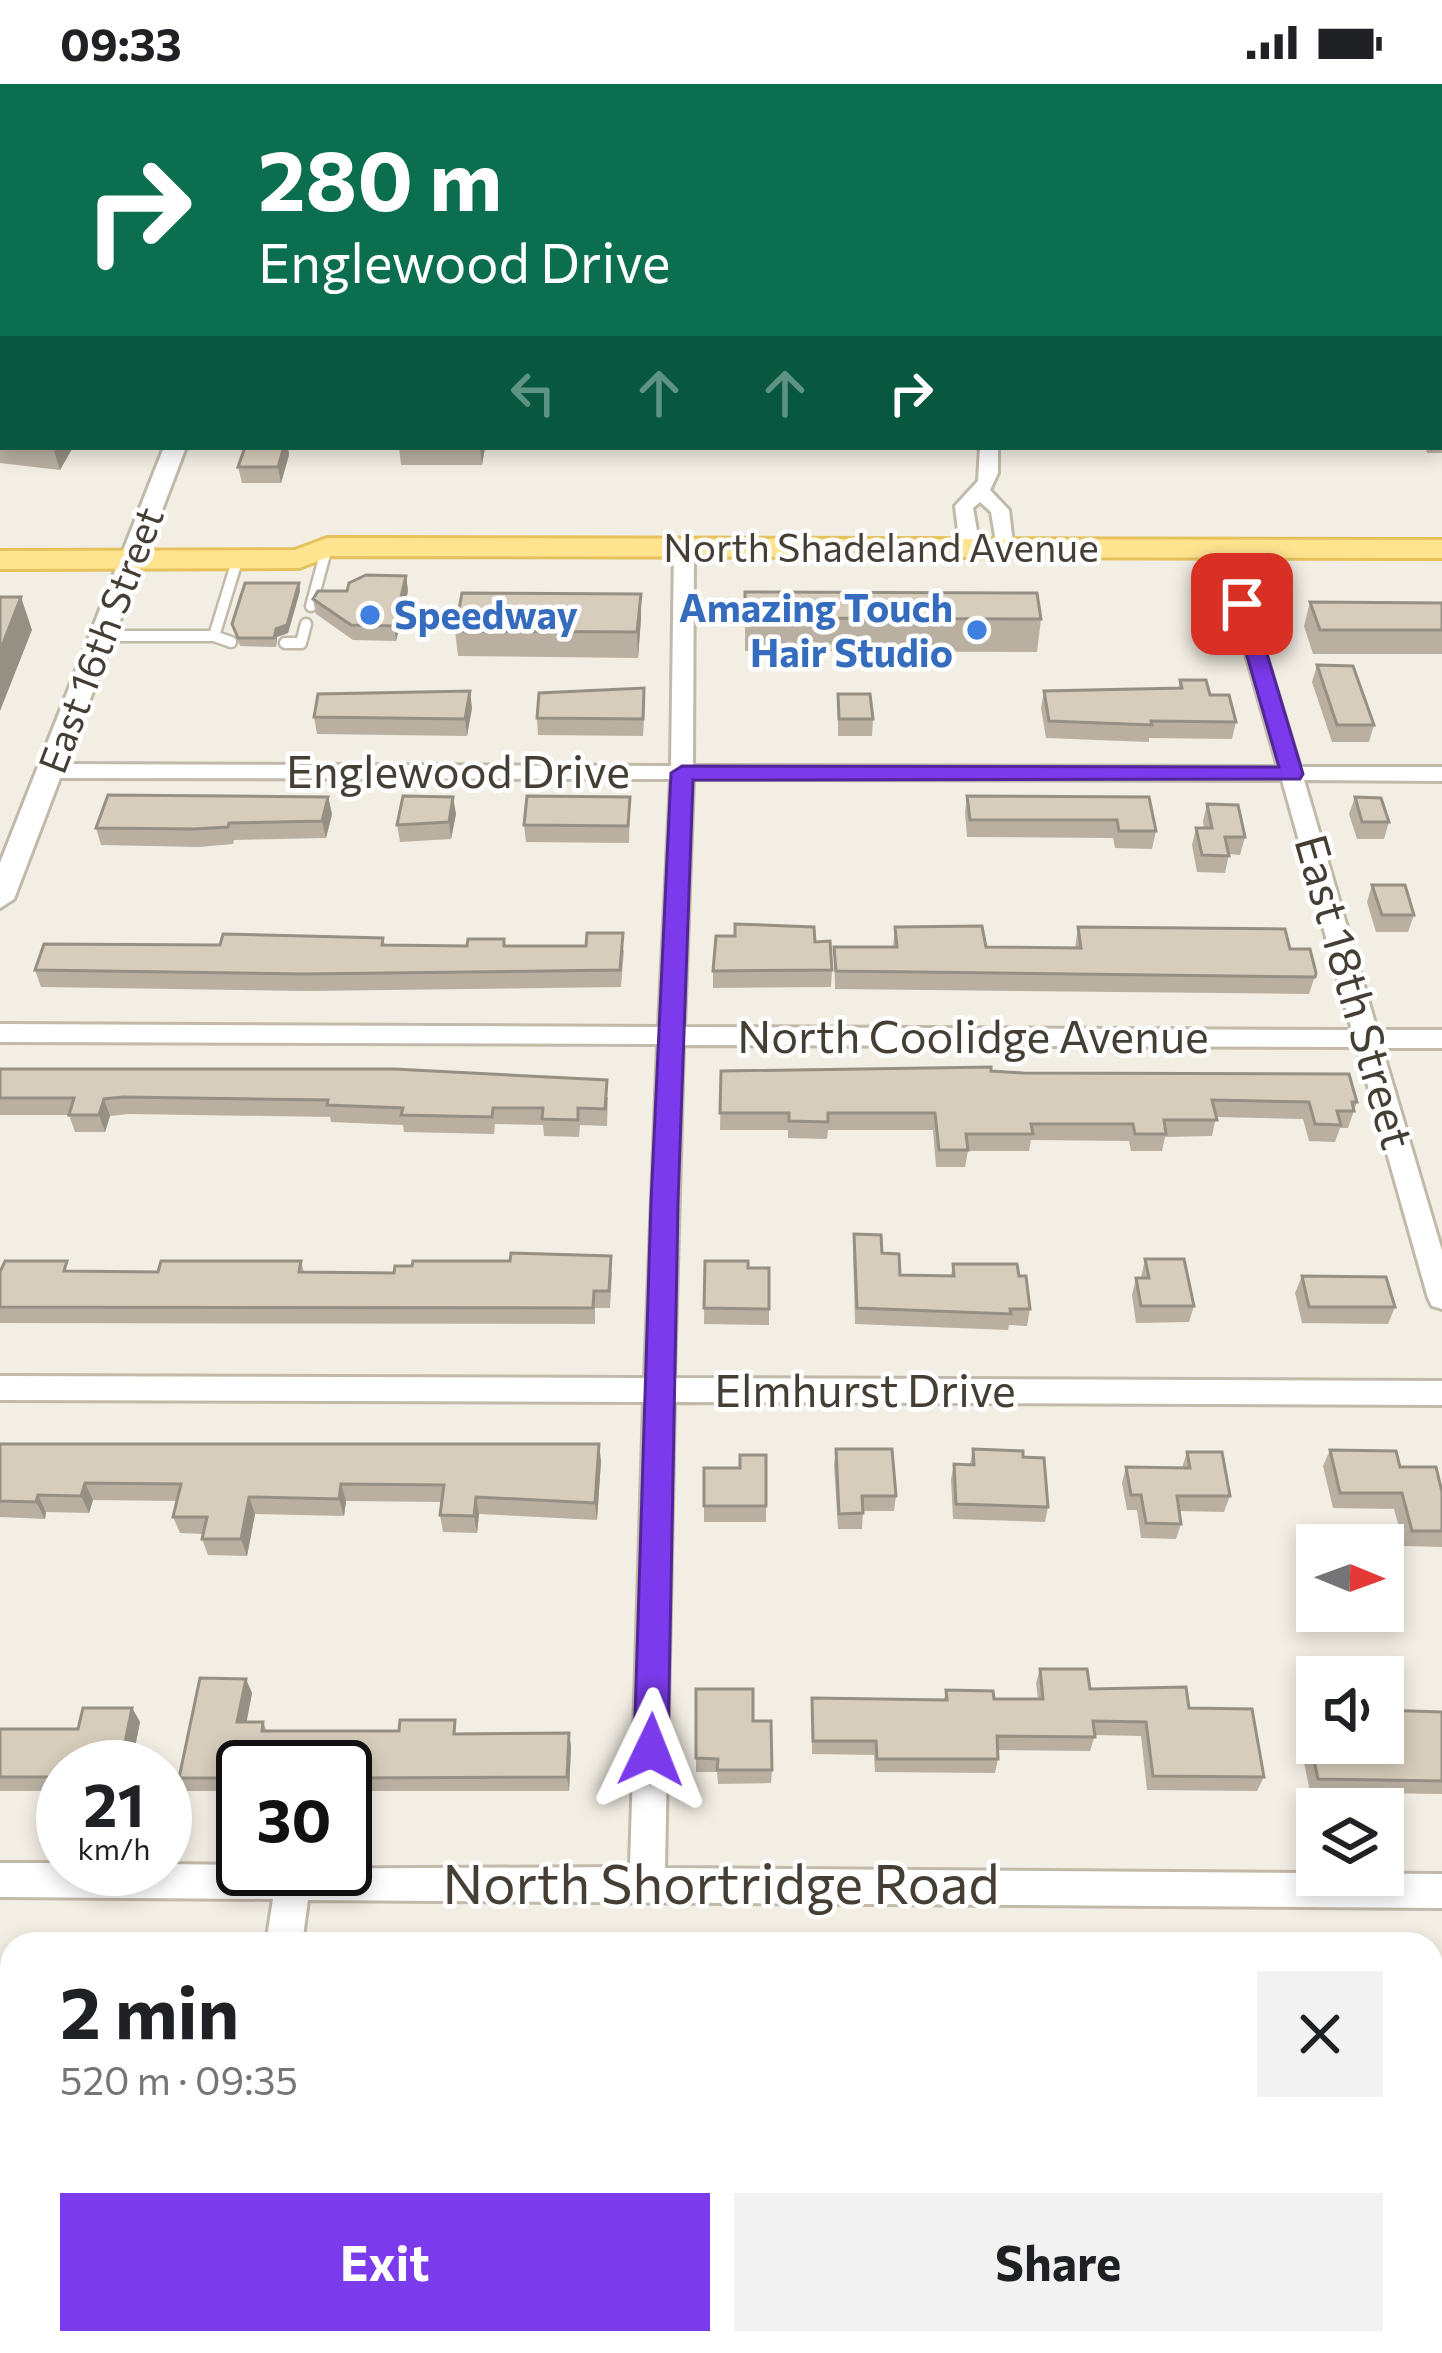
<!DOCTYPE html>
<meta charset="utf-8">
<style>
:root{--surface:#fff;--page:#f2f2f2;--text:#202124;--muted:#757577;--accent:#7c3aed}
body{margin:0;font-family:Commissioner,sans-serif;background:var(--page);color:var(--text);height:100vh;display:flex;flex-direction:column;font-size:45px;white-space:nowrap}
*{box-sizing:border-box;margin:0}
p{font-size:39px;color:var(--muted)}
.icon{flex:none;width:66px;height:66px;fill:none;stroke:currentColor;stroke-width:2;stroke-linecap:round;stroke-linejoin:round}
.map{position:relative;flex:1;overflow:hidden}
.side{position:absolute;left:0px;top:1848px;width:1443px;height:423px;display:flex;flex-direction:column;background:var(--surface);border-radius:36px 36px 0 0;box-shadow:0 6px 18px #0003}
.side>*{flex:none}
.banner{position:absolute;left:0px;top:0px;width:1443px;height:366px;box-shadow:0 6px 18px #0003;background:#0b6e4f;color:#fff;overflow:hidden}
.needle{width:78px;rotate:91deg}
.fabs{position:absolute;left:1296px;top:1440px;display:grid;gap:24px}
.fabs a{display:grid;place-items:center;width:108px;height:108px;border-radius:0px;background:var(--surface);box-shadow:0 6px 18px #0003;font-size:60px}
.speed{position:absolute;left:36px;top:1656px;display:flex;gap:24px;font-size:60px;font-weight:700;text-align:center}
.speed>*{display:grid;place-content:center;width:156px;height:156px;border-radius:50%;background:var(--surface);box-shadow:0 6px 18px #0003;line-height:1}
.speed small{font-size:30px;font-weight:400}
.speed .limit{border:6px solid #111;border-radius:18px;background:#fff;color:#111}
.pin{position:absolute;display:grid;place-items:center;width:102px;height:102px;color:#fff;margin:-51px;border-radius:24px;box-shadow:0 6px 18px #0006}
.me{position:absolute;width:132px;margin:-66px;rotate:2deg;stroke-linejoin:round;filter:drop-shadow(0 0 9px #0008)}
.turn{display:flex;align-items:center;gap:42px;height:252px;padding:0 60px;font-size:54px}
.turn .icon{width:156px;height:156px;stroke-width:2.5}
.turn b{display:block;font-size:84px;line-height:102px}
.lanes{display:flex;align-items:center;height:114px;padding:0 60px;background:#0003;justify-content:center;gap:60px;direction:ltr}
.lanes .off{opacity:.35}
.round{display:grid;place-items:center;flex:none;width:126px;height:126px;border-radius:0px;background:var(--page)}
.overview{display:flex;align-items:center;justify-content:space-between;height:204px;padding:0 60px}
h1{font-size:72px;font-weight:700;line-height:90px}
.cta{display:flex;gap:24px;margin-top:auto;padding:24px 60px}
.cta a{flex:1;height:138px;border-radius:0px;background:var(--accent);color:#fff;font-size:48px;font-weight:700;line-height:138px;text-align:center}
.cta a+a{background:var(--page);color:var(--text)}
.status{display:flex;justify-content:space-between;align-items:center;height:84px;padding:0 60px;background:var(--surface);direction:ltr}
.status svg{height:33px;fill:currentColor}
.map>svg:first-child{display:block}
.green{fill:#cae8ab}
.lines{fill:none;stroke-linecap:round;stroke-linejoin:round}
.service-casing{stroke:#c1b9a9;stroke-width:15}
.minor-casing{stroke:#c1b9a9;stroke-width:6}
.tertiary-casing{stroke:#c1b9a9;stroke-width:6}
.primary-casing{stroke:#e6c25e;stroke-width:6}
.service{stroke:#fff;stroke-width:10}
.minor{fill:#fff;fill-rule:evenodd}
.tertiary{fill:#fff;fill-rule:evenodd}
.primary{fill:#ffe490;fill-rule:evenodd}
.wall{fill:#b9b0a2}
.shaded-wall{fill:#969084}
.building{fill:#d7cdbc;stroke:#969084;stroke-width:3}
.route{fill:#7c3aed;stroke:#51269a;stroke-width:3}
.shop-dot{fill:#3f7fe0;stroke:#fff;stroke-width:4.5}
.labels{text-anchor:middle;stroke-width:9;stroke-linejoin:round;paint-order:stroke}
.far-street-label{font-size:39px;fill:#443e34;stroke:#fff}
.far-shop-label{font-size:39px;font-weight:bold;fill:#366cbe;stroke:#fff;text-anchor:end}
.street-label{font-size:45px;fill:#443e34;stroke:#fff}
.near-street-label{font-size:54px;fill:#443e34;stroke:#fff}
</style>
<div class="status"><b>09:33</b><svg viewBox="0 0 49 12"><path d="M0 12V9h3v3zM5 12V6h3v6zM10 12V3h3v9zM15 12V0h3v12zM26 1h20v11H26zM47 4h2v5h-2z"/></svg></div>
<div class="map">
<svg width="1442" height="2269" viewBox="0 0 1442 2269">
<rect width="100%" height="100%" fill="#f2eee4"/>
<path class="green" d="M740,0H1442V66L1440,3Z"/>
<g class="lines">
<defs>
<path id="service" d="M311,522L327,463
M103,552H214L231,558
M214,552L237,477
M285,559H301L306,540"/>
<path id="minor" d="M980,363H998V389L990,406L1009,426L1014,468L997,464L991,428L980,418L973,424L980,464L970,470L960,464L955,422L978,397Z
M684,457L694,463L693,682L1278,683L1216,465L1233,461L1300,683H1442V697L1304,696L1377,946H1442V964H1382L1442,1167V1225L1432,1222L1428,1214L1357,963L683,961L674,1294L1442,1297V1321L674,1318L665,1784L1442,1790V1824L308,1816L302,1860H266L273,1815L0,1813V1779H63V1785H165V1780L243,1781V1785L630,1783L644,1318L0,1316V1292L645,1294L658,960L0,958V940L659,943L671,695L50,694L39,687L50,680L671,682L674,463ZM693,695L1282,696L1352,946L684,943Z
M204,2259H244L243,2269H203Z"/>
<path id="tertiary" d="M1226,0H1266L1268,3H1228Z
M1440,19H1442V30H1440Z
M164,363H186L14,815L0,824V779Z"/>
<path id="primary" d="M327,454L1442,456V474L331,472L299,484L0,485V467L295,466Z"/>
</defs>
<use href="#service" class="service-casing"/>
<use href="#minor" class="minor-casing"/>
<use href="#tertiary" class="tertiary-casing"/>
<use href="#primary" class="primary-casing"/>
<use href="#service" class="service"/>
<use href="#minor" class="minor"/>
<use href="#tertiary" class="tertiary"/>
<use href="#primary" class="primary"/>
</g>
<path class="wall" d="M1440,142H1442V369H1427L1425,363H1440Z
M3,308V363H73L60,386L0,379V312Z
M245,363H288L289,371L281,399H242L238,383Z
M399,363H485L482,381H401Z
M406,492L408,507L396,557L353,556L316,530L313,515Z
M299,499L300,507L288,549L277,553L276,563L240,562L232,540Z
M745,508L1041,535L1037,568L745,567Z
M641,510V535L638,574L458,572L455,547Z
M1310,518L1442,519V570H1313L1304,542Z
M1317,581L1374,641L1369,658H1332L1312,598Z
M1180,596L1210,611L1236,638L1232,655L1149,654V658L1046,654L1041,624L1044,607L1178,605Z
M838,610L873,635L872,652H838Z
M645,621L643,652L538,651L537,634Z
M472,624L467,652L317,650L314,633Z
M967,712L1149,713L1156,747L1152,765L1115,764L1113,754L967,753L965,729Z
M328,713L332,730L326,754L234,756L233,760L199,763L101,761L96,744Z
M630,713L629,759L526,758L524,741Z
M1355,713L1389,738L1384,755H1357L1349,730Z
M1207,720L1245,753L1240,771L1229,770L1225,789L1197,788L1192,761L1196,744H1204L1203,737Z
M456,730L451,755L400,758L397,741Z
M1372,801L1414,831L1408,848H1376L1367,818Z
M895,843L986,863L1075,864L1078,843L1290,865L1316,889L1309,910L835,905L834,863H893Z
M383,854L385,861L467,862L504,855L505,862L624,866L621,903L307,907L41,903L35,886L220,861Z
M832,886L831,903L713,904V887Z
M0,985L608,1013L607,1042L580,1041L579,1053L544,1052L543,1041L495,1040L494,1050L404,1048L403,1041L331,1038L330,1033L129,1030L110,1032L105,1048H75L69,1031H0Z
M721,987H991L1357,1018L1348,1044H1340L1335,1058L1309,1057L1303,1035L1216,1033L1212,1052L1165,1053L1162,1067H1131L1129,1057L1031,1056L1029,1067H968L965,1083H936L933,1046H828L827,1055L788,1054V1046H720Z
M854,1150L882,1169L900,1191L951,1192L953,1180L1019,1192L1030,1225L1027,1242L1009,1241L1008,1246L855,1240L853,1167Z
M1145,1175L1194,1222L1189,1238L1136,1239L1132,1211L1136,1194H1141Z
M301,1177L304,1188H612L610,1224H595V1240L0,1239V1188H158Z
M705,1177L748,1184H769V1241L704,1240Z
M1302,1192L1395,1223L1388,1240L1302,1239L1295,1209Z
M0,1360L601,1377L597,1436L479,1430L477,1449L443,1448L440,1431L441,1418L346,1417L344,1432L255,1430L247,1472L208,1471L202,1455L203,1450L180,1449L173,1433L177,1417L93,1416L89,1429L46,1428L45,1435L0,1433Z
M836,1365L896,1412L894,1427H863L862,1445H838L834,1381Z
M973,1365L1023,1373L1048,1423L1045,1438L953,1435L951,1395L954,1380L970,1381Z
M1330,1366L1400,1383L1442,1408V1463L1404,1462L1394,1425L1333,1424L1323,1382Z
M1187,1368L1230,1412L1224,1428L1179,1427L1181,1440L1176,1455L1141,1454L1137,1426H1127L1122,1399L1126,1383L1182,1384Z
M766,1371V1438H704V1384H740Z
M1040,1585L1090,1605L1189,1624L1264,1693L1257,1707L1147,1706L1141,1652L1095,1651L1090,1667L998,1666V1675L995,1689L875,1688L874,1671L812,1670V1614L944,1616L946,1606L994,1615H1038L1036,1599Z
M696,1605L753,1637L772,1686L771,1699L718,1700L717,1688H696Z
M252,1609L246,1638H263L267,1647L458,1650L569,1649L571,1663L569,1707H345V1683H243V1707H186L179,1694Z
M132,1624L140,1638L131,1683H63V1707H0V1645H78Z
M1303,1624L1442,1628V1710L1310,1708L1296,1638Z"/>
<path class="shaded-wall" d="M53,363H73L60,386Z
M284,363H288L289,371L281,399L278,383Z
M480,363H485L482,381Z
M406,492L408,507L396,557L394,542Z
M299,499L300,507L288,549L277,553L276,563V545Z
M641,510V535L638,574L637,548Z
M21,513L32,546L0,627V567Z
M470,607L472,624L467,652L465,635Z
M328,713L332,730L326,754L322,737Z
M453,713L456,730L451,755L449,738Z
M104,1015L110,1032L105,1048L99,1031Z
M599,1360L601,1377L597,1436L595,1419Z
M85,1399L93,1416L89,1429L81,1412Z
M341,1400L346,1417L344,1432L339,1415Z
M38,1411L46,1428L45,1435L36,1418Z
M249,1413L255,1430L247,1472L241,1455Z
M476,1413L479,1430L477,1449L474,1432Z
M246,1595L252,1609L244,1652L237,1638Z
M132,1624L140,1638L131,1683H120Z
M569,1649L571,1663L569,1707L567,1693Z
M77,2259H94L92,2269H75Z"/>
<path class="building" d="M917,0H967L968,3H917Z
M1440,142H1442V337H1440Z
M3,308V356H0V312Z
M245,363H284L278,383H238Z
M366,491L406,492L394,542L351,541L313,515L318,507H347L349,499Z
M245,499H299L287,541L276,545L274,554H238L232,540Z
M745,508L1037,509L1041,535L745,534Z
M462,509L641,510L637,548L455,547Z
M0,513H21L0,567Z
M1310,518L1442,519V546H1320Z
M1317,581L1353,582L1374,641H1337Z
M1180,596H1206L1210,611H1229L1236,638L1151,637L1152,641L1049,637L1044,607L1182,604Z
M644,604L643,635L537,634L539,609Z
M470,607L465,635L314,633L318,610Z
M838,610H870L873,635H839Z
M108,711L328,713L322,737L229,739L228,743L194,745L96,744Z
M403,712L453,713L449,738L397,741Z
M527,712L630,713L628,742L524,741Z
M967,712L1149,713L1156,747H1119L1117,736H970Z
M1355,713L1381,714L1389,738H1362Z
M1207,720L1238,721L1245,753H1225L1229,772L1202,771L1196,744H1212Z
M1372,801H1405L1414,831H1382Z
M735,840L814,843L815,858L830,857L832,886L713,887L716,852H735Z
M982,842L986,863L1081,864L1078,843L1285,845L1290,865H1310L1316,889L1315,893L836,887L834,863H897L895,843Z
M587,849H623L620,886L303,890L35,886L44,860L220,861L223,850L383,854L382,861L467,862L468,855H504V862H586Z
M991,983V987L1023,989L1349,990L1357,1018H1352L1354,1027H1337L1341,1041L1315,1040L1309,1018L1212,1016L1217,1036H1164L1166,1050H1135L1133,1040H1031L1033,1050H966L968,1066H939L935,1029H828V1038L789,1037V1029H720L721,987Z
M0,985H394L607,996L605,1025L578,1024V1036L542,1035L543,1024H493L492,1033L401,1031L403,1024L327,1021L328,1016L123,1013L104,1015L99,1031H69L74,1014H0Z
M854,1150L881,1151L882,1169L899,1170L900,1191L954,1192L953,1180H1017L1019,1192H1026L1030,1225H1010L1011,1230L857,1224Z
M511,1169L611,1172L609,1207H594L593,1224L0,1223V1188L5,1177H67L64,1187L158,1188L161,1177H301L299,1188L394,1189L395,1182H412L413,1177H510Z
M1145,1175H1184L1194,1222H1141L1136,1194H1149Z
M705,1177H748V1184H769V1225L704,1224Z
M1302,1192L1386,1193L1395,1223H1309Z
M0,1360H599L595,1419L476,1413L474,1432L440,1431L444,1401L341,1400L339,1415L249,1413L241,1455H202L207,1433H173L181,1400L85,1399L81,1412L38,1411L36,1418L0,1417Z
M836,1365H892L896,1412H862L863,1429L839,1430Z
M973,1365L1023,1367V1373L1044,1374L1048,1423L956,1420L954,1380L974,1381Z
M1330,1366L1396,1367L1400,1383H1436L1442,1408V1447H1412L1402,1409H1340Z
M1187,1368H1222L1230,1412H1177L1181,1440L1146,1439L1141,1411H1131L1126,1383L1190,1384Z
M740,1371H766V1422H704V1384H740Z
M1040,1585H1087L1090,1605L1186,1603L1189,1624L1252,1625L1264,1693L1153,1692L1146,1638L1093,1637L1095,1653L997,1652L998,1675H877L876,1657H813L812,1614L947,1616L946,1606L993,1607L994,1615H1043Z
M200,1594L246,1595L237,1638H263L262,1647H399L400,1636H455L454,1650L569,1649L567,1693L345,1694V1683H243V1694H179Z
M696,1605H753V1637H771L772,1686H717L718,1675L696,1674Z
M83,1624H132L120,1683H63V1693H0V1645H78Z
M1303,1624L1317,1625V1659H1383V1626L1442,1628V1697L1318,1695Z
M12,2207V2259H77L75,2269H0Z
M358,2259H417L416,2265H472V2269H357Z
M1009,2265L1149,2267L1150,2269H1009Z"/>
<path class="route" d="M1242,514L1252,520L1303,690L1300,695L693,696L678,1118L668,1666L663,1677L651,1682L639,1677L634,1666L651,1118L671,689L682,682L1279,683L1232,520Z"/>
<g class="shop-dot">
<circle cx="370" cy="531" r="12"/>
<circle cx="977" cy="546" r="12"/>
</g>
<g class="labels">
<g class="far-street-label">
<text x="881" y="478">North Shadeland Avenue</text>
<text transform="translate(101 556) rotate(-69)" y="14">East 16th Street</text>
</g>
<g class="far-shop-label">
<text x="953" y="538">Amazing Touch<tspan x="953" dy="45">Hair Studio</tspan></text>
<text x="394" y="545" text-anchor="start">Speedway</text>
</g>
<g class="street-label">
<text x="458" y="704">Englewood Drive</text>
<text transform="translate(1354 908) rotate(74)" y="16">East 18th Street</text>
<text x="973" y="969">North Coolidge Avenue</text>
<text x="865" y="1323">Elmhurst Drive</text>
</g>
<g class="near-street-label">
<text x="721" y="1820">North Shortridge Road</text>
</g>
</g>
</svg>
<div class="fabs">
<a><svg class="needle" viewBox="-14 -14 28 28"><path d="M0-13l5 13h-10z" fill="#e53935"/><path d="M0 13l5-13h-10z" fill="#757577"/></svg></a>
<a><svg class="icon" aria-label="sound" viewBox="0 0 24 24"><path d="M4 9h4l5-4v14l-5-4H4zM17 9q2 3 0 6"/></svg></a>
<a><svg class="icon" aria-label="layers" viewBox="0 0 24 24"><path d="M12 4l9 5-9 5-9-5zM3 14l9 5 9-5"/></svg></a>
</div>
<div class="speed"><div>21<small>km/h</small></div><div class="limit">30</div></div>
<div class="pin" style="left:1242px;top:520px;background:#d93025"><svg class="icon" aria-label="arrive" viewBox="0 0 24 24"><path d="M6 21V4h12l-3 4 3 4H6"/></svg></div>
<svg class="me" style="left:651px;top:1666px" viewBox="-20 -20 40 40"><path d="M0-17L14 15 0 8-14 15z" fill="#7c3aed" stroke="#fff" stroke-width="4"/></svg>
<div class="banner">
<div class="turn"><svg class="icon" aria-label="right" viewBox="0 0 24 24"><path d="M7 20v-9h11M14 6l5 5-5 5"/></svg><div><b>280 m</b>Englewood Drive</div></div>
<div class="lanes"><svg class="icon off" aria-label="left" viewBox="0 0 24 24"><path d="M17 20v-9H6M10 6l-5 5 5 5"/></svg><svg class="icon off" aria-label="ahead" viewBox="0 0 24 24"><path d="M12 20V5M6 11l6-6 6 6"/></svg><svg class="icon off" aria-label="ahead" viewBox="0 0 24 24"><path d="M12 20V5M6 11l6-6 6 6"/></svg><svg class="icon" aria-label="right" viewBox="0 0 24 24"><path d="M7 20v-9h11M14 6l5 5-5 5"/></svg></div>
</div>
<section class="side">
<div class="overview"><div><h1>2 min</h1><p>520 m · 09:35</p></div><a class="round"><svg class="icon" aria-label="close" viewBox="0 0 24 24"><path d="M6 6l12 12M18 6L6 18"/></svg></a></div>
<div class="cta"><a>Exit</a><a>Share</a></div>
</section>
</div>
